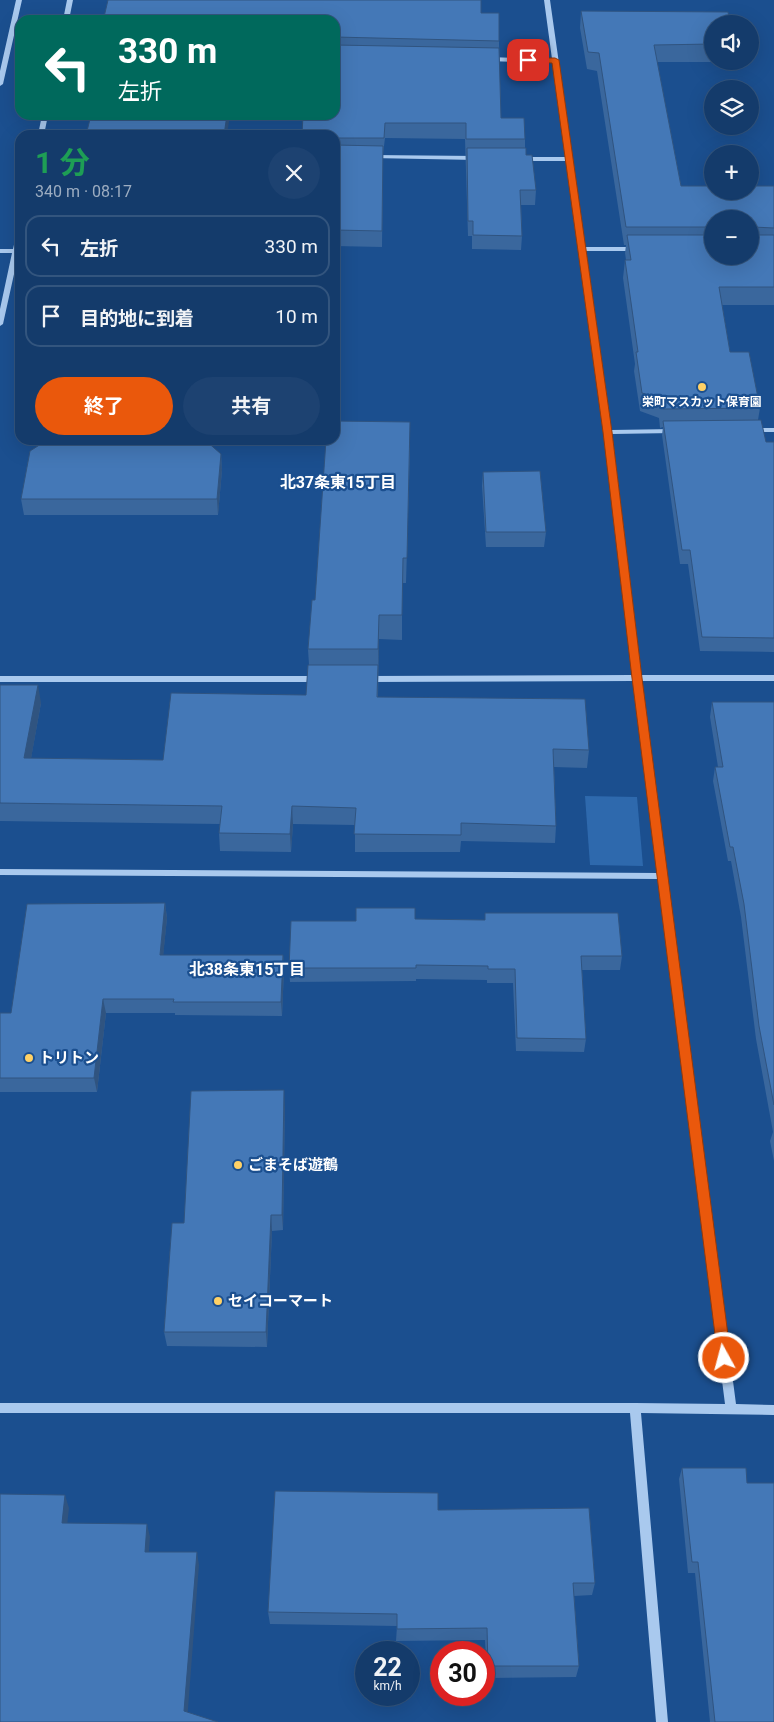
<!DOCTYPE html>
<html lang="ja">
<meta charset="utf-8">
<style>
:root{--surface:#143b6b;--page:#1d4271;--text:#f1f3f6;--muted:#9dadc1;--line:#33557e;--accent:#ea580c}
body{margin:0;font-family:Roboto,"Noto Sans JP",sans-serif;background:var(--page);color:var(--text);height:100vh;display:flex;flex-direction:column;font-size:19px;white-space:nowrap}
*{box-sizing:border-box;margin:0}
p{font-size:16px;color:var(--muted)}
.icon{flex:none;width:28px;height:28px;fill:none;stroke:currentColor;stroke-width:2;stroke-linecap:round;stroke-linejoin:round}
.map{position:relative;flex:1;overflow:hidden}
.panel{position:absolute;left:15px;top:130px;width:325px;height:315px;display:flex;flex-direction:column;background:var(--surface);border-radius:15px;box-shadow:0 5px 20px #0002,0 0 0 1px var(--line)}
.panel>*{flex:none}
.hud{position:absolute;left:15px;top:15px;width:325px;height:105px;border-radius:15px;box-shadow:0 5px 20px #0002,0 0 0 1px var(--line);background:#00695c;color:#fff;overflow:hidden}
.fabs{position:absolute;left:704px;top:15px;display:grid;gap:10px}
.fabs a{display:grid;place-items:center;width:55px;height:55px;border-radius:50%;background:var(--surface);box-shadow:0 5px 20px #0002,0 0 0 1px var(--line);font-size:25px}
.speed{position:absolute;left:355px;top:1641px;display:flex;gap:10px;font-size:25px;font-weight:700;text-align:center}
.speed>*{display:grid;place-content:center;width:65px;height:65px;border-radius:50%;background:var(--surface);box-shadow:0 5px 20px #0002,0 0 0 1px var(--line);line-height:1}
.speed small{font-size:12px;font-weight:400}
.speed .limit{border:8px solid #d22;background:#fff;color:#111}
.pin{position:absolute;display:grid;place-items:center;width:42px;height:42px;color:#fff;margin:-21px;border-radius:10px;box-shadow:0 2px 8px #0006}
.me{position:absolute;width:55px;margin:-28px;rotate:353deg;stroke-linejoin:round;filter:drop-shadow(0 0 4px #0008)}
.turn{display:flex;align-items:center;gap:18px;height:105px;padding:0 20px;font-size:22px}
.turn .icon{width:65px;height:65px;stroke-width:2.5}
.turn b{display:block;font-size:35px;line-height:42px}
.round{display:grid;place-items:center;flex:none;width:52px;height:52px;border-radius:26px;background:var(--page)}
.overview{display:flex;align-items:center;justify-content:space-between;height:85px;padding:0 20px}
h1{font-size:30px;font-weight:700;line-height:38px;color:#1e9e55}
.primary-button{display:flex;gap:10px;margin-top:auto;padding:10px 20px}
.primary-button a{flex:1;height:58px;border-radius:30px;background:var(--accent);color:#fff;font-size:20px;font-weight:700;line-height:58px;text-align:center}
.primary-button a+a{background:var(--page);color:var(--text)}
ul{padding:0;list-style:none}
li{display:flex;align-items:center;gap:15px;height:62px;margin:0 10px 8px;padding:0 10px;border:2px solid var(--line);border-radius:15px}
li div{flex:1}
li b{display:block;font-size:19px}
li em{font-style:normal}
.map>svg:first-child{display:block}
.green{fill:#2e69ad}
.lines{fill:none;stroke-linecap:round;stroke-linejoin:round}
.minor{fill:#a9c9ee;fill-rule:evenodd}
.wall{fill:#3a679d;fill-rule:evenodd}
.shaded-wall{fill:#305480}
.building{fill:#4478b7;stroke:#305480}
.route{fill:#ea580c;stroke:#983908}
.poi-dot{fill:#ffd166;stroke:#1b4f8f;stroke-width:2}
.labels{text-anchor:middle;stroke-width:4.5;stroke-linejoin:round;paint-order:stroke}
.far-poi-label{font-size:12px;font-weight:bold;fill:#fff;stroke:#1b4f8f}
.poi-label{font-size:15px;font-weight:bold;fill:#fff;stroke:#1b4f8f;text-anchor:start}
.neighbourhood-label{font-size:16px;font-weight:bold;fill:#fff;stroke:#1b4f8f}
</style>
<div class="map">
<svg width="774" height="1722" viewBox="0 0 774 1722">
<rect width="100%" height="100%" fill="#1b4f8f"/>
<path class="green" d="M585,796L637,797L643,866L590,865Z"/>
<g class="lines">
<path class="minor" d="M16,0H22L3,84L0,86V71Z
M67,0H73L69,20H63Z
M544,0H550L585,247H637L640,249L637,251H586L611,430L674,429L678,431L674,433L612,434L641,675H774V681H641L736,1404L774,1405V1415L641,1413L668,1722H656L630,1413H0V1403H635L725,1404L658,879L0,875V869L658,873L633,681L367,682L363,679L367,676L633,675L604,432L579,250L578,249L579,248L567,161H520L517,159L520,157H566L553,63L488,61L485,59L488,57L552,59Z
M42,115H48L44,135H38Z
M373,155L477,156L480,158L477,160L371,158V156Z
M20,230V247L3,324L0,326V309L12,253H0V249H13L17,232Z
M749,428H774V432H752L748,430Z
M0,676H319L323,679L319,682H0Z"/>
</g>
<path class="wall" d="M581,11L712,24V61L732,62H657L681,186H774V305H722L730,352L760,408L758,420L766,442H774V652L700,651L688,564H680L662,435L663,427L660,428L659,418L640,411L634,371L635,364L623,278L625,260H626L625,253L626,245H624L597,71L587,69L580,28ZM712,219L750,256H712Z
M481,13L499,41L501,118L525,139V148L526,155L536,190L535,205H521L522,236L521,250L472,249V236H468L465,139L385,138L383,154L382,247L335,246V20H104V17Z
M125,444L221,454L222,470L218,515H24L21,499Z
M410,447L406,583H402V640L379,639L378,697L589,750L587,768L554,767L556,826L555,843L461,841L460,852H355V825L293,824L291,852L220,851L219,833L220,824L0,821V685L41,703L31,758L163,760L306,695L309,665L308,649L315,600Z
M483,472L546,532L544,547H486L482,486Z
M712,702H774V1161L770,1141L773,1132L756,1039L741,917L731,861H728L713,781L715,767H718L710,717Z
M165,903L167,918L163,955H283L284,969L282,1016L175,1015V1013H106L97,1092H0V1013H11Z
M485,913L622,956L620,970H582L586,1039L584,1052L516,1051L513,983H487V980L416,979V981L290,982L289,968L356,921L415,919L485,920Z
M285,1106L283,1230L272,1231L267,1347L167,1346L164,1332L184,1223Z
M682,1468L747,1483L774,1722H710L695,1573H688L679,1479Z
M438,1510L595,1583L592,1595L574,1596L579,1666L576,1677L487,1678L485,1640L396,1641L397,1626L270,1624L268,1612Z"/>
<path class="shaded-wall" d="M227,115H230L227,135H224Z
M221,454L222,470L218,515L217,499Z
M379,615V639L378,674V649Z
M38,685L41,703L28,776L24,758Z
M292,806L293,824L291,852L290,834Z
M165,903L167,918L162,969L160,955Z
M283,955L284,969L282,1016L281,1002Z
M103,999L106,1013L97,1092L94,1078Z
M284,1090L285,1106L283,1230L282,1215Z
M271,1215L272,1231L267,1347L266,1332Z
M65,1495L69,1508L66,1536L62,1523Z
M147,1524L150,1537L148,1564L145,1552Z
M197,1552L199,1565L187,1722L184,1711Z"/>
<path class="building" d="M108,0H481V13H499V41L335,37V20H110L111,17H104Z
M581,11L728,12L730,24H712V44L654,45L681,186H712V191H750V186H774V228L753,227L751,233L753,235H774V287H719L730,352H749L760,408L663,409L662,399L642,393L636,352H638L625,260H631L627,235H712V256H750V219H712V227H626L599,53L588,52Z
M335,45L499,48L501,118H524L525,139H466V123H385L384,138H335V135H302L303,115H335Z
M91,115H227L224,135H86Z
M335,145L383,146L382,231L335,230Z
M467,148H526V155H532L536,190H520L522,236L473,235V221H468Z
M761,420L766,442H774V638L702,637L690,550H682L663,421Z
M335,421L410,422L407,558H403L402,615H379L378,649H308L312,600H315L326,440H335Z
M126,440H205L221,454L217,499H21L30,451L41,444H125Z
M540,471L546,532H486L483,472Z
M308,665H378L377,697L585,699L589,750L553,749L556,826L461,823V835L354,834L356,808L292,806L290,834L219,833L222,806L0,803V685H38L24,758L163,760L171,693L306,695Z
M712,702H774V1105L759,1026L744,904L733,847H730L715,767H723Z
M165,903L160,955H283L281,1002H173L174,999H103L94,1078H0V1013H11L27,904Z
M356,908H415V919L485,920V913H618L622,956H581L586,1039L517,1038L515,969H488V966L416,965V968H289L291,921H356Z
M284,1090L282,1215H271L266,1332H164L172,1223H184L191,1091Z
M682,1468H746L747,1483H774V1722H715L698,1562H692Z
M275,1491L438,1493V1510L589,1508L595,1583H573L579,1666H488L487,1628L397,1629V1614L268,1612Z
M0,1494L65,1495L62,1523L147,1524L145,1552H197L184,1711L218,1722H0Z"/>
<path class="route" d="M525,58H555L559,60L612,432L642,678L731,1358L729,1363L724,1365L720,1363L718,1358L632,678L603,432L552,63L528,62H525Z"/>
<g class="poi-dot">
<circle cx="702" cy="387" r="5"/>
<circle cx="29" cy="1058" r="5"/>
<circle cx="238" cy="1165" r="5"/>
<circle cx="218" cy="1301" r="5"/>
</g>
<g class="labels">
<g class="far-poi-label">
<text x="702" y="406">栄町マスカット保育園</text>
</g>
<g class="poi-label">
<text x="39" y="1063">トリトン</text>
<text x="248" y="1170">ごまそば遊鶴</text>
<text x="228" y="1306">セイコーマート</text>
</g>
<g class="neighbourhood-label">
<text x="338" y="488">北37条東15丁目</text>
<text x="247" y="975">北38条東15丁目</text>
</g>
</g>
</svg>
<div class="fabs">
<a><svg class="icon" aria-label="sound" viewBox="0 0 24 24"><path d="M4 9h4l5-4v14l-5-4H4zM17 9q2 3 0 6"/></svg></a>
<a><svg class="icon" aria-label="layers" viewBox="0 0 24 24"><path d="M12 4l9 5-9 5-9-5zM3 14l9 5 9-5"/></svg></a>
<a>+</a>
<a>−</a>
</div>
<div class="speed"><div>22<small>km/h</small></div><div class="limit">30</div></div>
<div class="pin" style="left:528px;top:60px;background:#d93025"><svg class="icon" aria-label="arrive" viewBox="0 0 24 24"><path d="M6 21V4h12l-3 4 3 4H6"/></svg></div>
<svg class="me" style="left:724px;top:1358px" viewBox="-20 -20 40 40"><circle r="17" fill="#ea580c" stroke="#fff" stroke-width="3"/><path d="M0-11L8 9 0 5-8 9z" fill="#fff"/></svg>
<div class="hud">
<div class="turn"><svg class="icon" aria-label="left" viewBox="0 0 24 24"><path d="M17 20v-9H6M10 6l-5 5 5 5"/></svg><div><b>330 m</b>左折</div></div>
</div>
<section class="panel">
<div class="overview"><div><h1>1 分</h1><p>340 m · 08:17</p></div><a class="round"><svg class="icon" aria-label="close" viewBox="0 0 24 24"><path d="M6 6l12 12M18 6L6 18"/></svg></a></div>
<ul>
<li><svg class="icon" aria-label="left" viewBox="0 0 24 24"><path d="M17 20v-9H6M10 6l-5 5 5 5"/></svg><div><b>左折</b></div><em>330 m</em></li>
<li><svg class="icon" aria-label="arrive" viewBox="0 0 24 24"><path d="M6 21V4h12l-3 4 3 4H6"/></svg><div><b>目的地に到着</b></div><em>10 m</em></li>
</ul>
<div class="primary-button"><a>終了</a><a>共有</a></div>
</section>
</div>
